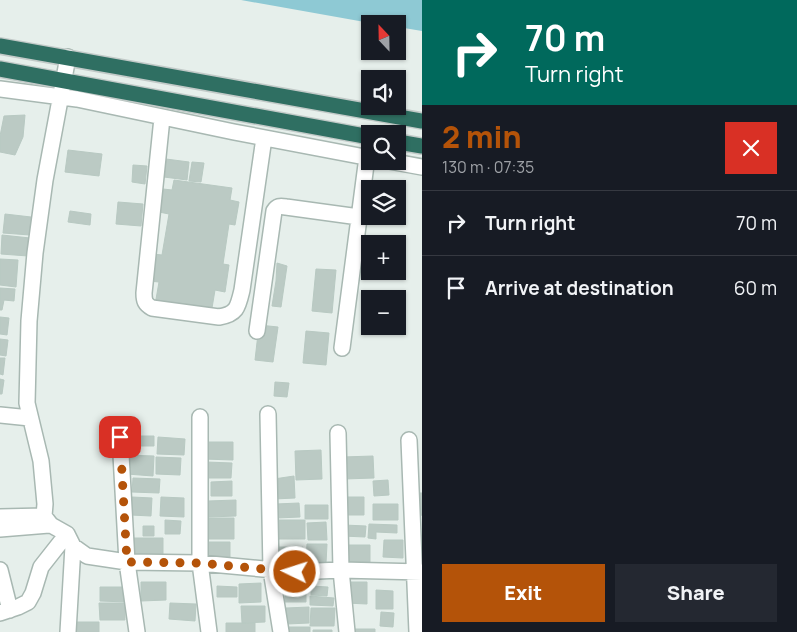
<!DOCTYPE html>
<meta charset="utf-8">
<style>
:root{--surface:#171b24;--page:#242831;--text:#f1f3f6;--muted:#9ea1a6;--line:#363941;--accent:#b45309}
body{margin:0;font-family:Manrope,sans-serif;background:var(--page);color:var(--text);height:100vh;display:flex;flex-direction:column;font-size:19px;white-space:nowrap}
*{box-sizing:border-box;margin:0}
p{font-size:16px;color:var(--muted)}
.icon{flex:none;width:28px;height:28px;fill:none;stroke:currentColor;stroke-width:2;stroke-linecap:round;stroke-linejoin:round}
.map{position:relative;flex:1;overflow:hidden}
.panel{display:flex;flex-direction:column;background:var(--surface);width:375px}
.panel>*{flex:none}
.banner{background:#00695c;color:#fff;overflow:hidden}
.needle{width:32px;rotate:338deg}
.controls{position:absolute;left:361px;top:15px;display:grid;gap:10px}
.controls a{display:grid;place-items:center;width:45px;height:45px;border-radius:0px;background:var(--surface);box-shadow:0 1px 4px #0004;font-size:25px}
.pin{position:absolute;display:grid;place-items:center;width:42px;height:42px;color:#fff;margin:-21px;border-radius:10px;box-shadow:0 2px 8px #0006}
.me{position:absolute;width:55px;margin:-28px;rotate:274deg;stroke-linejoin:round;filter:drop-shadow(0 0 4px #0008)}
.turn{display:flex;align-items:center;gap:18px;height:105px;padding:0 20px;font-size:22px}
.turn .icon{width:65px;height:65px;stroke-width:2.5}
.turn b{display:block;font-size:35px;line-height:42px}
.round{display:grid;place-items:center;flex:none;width:52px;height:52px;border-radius:0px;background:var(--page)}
.summary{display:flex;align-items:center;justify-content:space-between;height:85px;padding:0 20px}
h1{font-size:30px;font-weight:800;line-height:38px;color:var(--accent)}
.primary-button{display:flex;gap:10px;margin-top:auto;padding:10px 20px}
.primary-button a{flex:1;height:58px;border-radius:0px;background:var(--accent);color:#fff;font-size:20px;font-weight:800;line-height:58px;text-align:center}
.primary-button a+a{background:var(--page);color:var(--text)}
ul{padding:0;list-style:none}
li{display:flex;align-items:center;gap:15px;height:65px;padding:0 20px;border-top:1px solid var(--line)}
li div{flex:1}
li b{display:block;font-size:19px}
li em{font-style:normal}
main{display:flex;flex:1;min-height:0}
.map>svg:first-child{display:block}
.water{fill:#8ec9d4}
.building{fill:#bbcac4;stroke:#b8c9c2}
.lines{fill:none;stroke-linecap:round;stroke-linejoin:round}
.minor-casing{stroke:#a8b8b2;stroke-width:18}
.highway-casing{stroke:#c2cac8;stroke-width:18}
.minor{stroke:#fff;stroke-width:15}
.highway{stroke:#2f6f62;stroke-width:15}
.route{stroke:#b45309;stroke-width:9;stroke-dasharray:0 16.2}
</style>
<main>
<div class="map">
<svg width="422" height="632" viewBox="0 0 422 632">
<rect width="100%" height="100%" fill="#e6efeb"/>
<path class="water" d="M241,0H422V31L398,27V24H376Z"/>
<path class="building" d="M25,115L23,137L15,155L0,152V136L4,116Z
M68,150L102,154L99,176L65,172Z
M166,159L189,162L187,180L164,177Z
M192,162L204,163L201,182L189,181Z
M133,165L147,166L145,184L132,182Z
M174,180L232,188L230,200L239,202L235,225L229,224L223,264L229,265L225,292L215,290L211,314L155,305L159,282L149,281L153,254L162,255L169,214L159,212L163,189L172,190Z
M118,202L143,204L141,226L116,224Z
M70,211L91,214L90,225L68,222Z
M5,214L31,217L30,235L3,233Z
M2,235L30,238L28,256L1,254Z
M0,259L18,260L16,287L0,285Z
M277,263L287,266L281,307L272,306L276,281Z
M316,269L336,270L332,313L312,311Z
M0,288L15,289L14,301L4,300L2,310H0Z
M0,317L9,318L7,335L0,334Z
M259,325L278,327L273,362L255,360Z
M306,331L329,333L326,365L303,363Z
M0,339L8,340L6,356L0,355Z
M0,358H5L3,375L0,374Z
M0,379L4,380L2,394H0Z
M275,382L289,383L287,397L274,396Z
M138,436H154V446H138Z
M158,437L185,439L184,455L157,454Z
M205,442H233V460L204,459Z
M321,450L322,479L296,480L295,451Z
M128,455L154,456L153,476L127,474Z
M373,456L374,478L344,479L343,457Z
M156,457L181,458L180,475L156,474Z
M206,462L232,463L231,478H206Z
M294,476L295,498L274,499V479Z
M133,478L160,479L159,493L132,492Z
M388,480L389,495L374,496L373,481Z
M232,481V496H211V482Z
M419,493H422V515L419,516Z
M132,497L152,498L151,516L131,515Z
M161,497L184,498V517L160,516Z
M344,497H364V515H343Z
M236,500V516L209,517L208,501Z
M299,503L300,517L277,518L276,504Z
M373,504H398V520H373Z
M305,505H328V519H305Z
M209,518H234V539H209Z
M165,520L181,521L180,534H165Z
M273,520H305V539H273Z
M326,522L327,540H308L307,523Z
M369,524L397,525V533L376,532V539L368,538Z
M344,525L366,526L365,537L343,536Z
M143,526H154V536H143Z
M134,538H163V558L134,557Z
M384,540H403V558L383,557Z
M206,542H230V560H206Z
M307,544H327L326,563L306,562Z
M344,545H370V563H344Z
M273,547H303L302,564H273Z
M141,582H166V600L141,601Z
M346,582H367V604L346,603Z
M261,583V602L239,603V584Z
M285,584H306V602H285Z
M217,586L237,587V597H217Z
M311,586L328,587L327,596L311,595Z
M100,587H127V602L100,601Z
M376,590L393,591V609H376Z
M310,596L334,598L333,606L310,605Z
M99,603H125V620H100Z
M170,603L196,604L195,621L169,619Z
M241,606H265V622L242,623Z
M309,607V623L287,624L286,608Z
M311,608H335L334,626H310Z
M381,612L394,613L393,627L380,626Z
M74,622H99V632H74Z
M226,623H255V632H226Z
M288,627H310V632H288Z
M351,629H375V632H351Z
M313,630H332V632H313Z"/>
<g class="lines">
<defs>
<path id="minor" d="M0,89L77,99L234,132L370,158
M162,118L144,293C144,301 145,304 152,308L219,317C237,314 238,307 242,290L264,138
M389,161L422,167
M257,331L274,211C277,206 280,206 286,207L359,217
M342,348L367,157
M268,414L271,570L281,632
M0,415L30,418
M200,417V563L209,632
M338,433L341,570L347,632
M120,437L127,562L137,632
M409,440L417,632
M44,516L51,525L67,534L73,546L87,556L127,562L200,563L295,572L341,570L422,572
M0,517L44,516L45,504L41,461L27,403L29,321L35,253L45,180L68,57
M0,529L49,525
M0,570L10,610
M0,613L18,607L28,602L33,593L41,567L67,534
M68,632L73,546"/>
<path id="highway" d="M0,46L422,121
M0,69L370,137
M398,142L422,146"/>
</defs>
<use href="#minor" class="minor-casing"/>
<use href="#highway" class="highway-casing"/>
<use href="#minor" class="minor"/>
<use href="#highway" class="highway"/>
</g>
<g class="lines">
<path class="route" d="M120,437L127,562L200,563L295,572"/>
</g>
</svg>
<div class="controls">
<a><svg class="needle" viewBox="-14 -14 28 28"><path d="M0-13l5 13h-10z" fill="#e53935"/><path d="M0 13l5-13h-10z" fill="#9ea1a6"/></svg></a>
<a><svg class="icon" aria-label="sound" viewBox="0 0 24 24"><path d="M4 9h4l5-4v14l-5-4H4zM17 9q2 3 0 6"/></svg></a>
<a><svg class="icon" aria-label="search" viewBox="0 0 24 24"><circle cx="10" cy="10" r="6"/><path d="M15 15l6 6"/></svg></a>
<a><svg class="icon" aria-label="layers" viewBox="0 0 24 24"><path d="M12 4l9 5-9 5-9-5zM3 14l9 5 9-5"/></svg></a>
<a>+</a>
<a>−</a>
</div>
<div class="pin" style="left:120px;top:437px;background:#d93025"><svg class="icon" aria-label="arrive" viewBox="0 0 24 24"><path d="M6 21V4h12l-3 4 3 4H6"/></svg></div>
<svg class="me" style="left:295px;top:572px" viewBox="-20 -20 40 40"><circle r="17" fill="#b45309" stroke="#fff" stroke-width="3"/><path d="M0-11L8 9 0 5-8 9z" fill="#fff"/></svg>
</div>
<section class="panel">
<div class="banner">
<div class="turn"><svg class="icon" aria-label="right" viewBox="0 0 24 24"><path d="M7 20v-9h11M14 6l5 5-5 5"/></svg><div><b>70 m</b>Turn right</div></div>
</div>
<div class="summary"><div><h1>2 min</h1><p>130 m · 07:35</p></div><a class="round" style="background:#d93025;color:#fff"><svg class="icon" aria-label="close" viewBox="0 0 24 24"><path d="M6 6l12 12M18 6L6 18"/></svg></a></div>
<ul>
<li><svg class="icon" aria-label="right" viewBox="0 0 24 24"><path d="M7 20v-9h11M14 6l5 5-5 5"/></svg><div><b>Turn right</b></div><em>70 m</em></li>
<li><svg class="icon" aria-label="arrive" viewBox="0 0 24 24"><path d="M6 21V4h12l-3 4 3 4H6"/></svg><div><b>Arrive at destination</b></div><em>60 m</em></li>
</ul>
<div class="primary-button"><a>Exit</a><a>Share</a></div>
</section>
</main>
